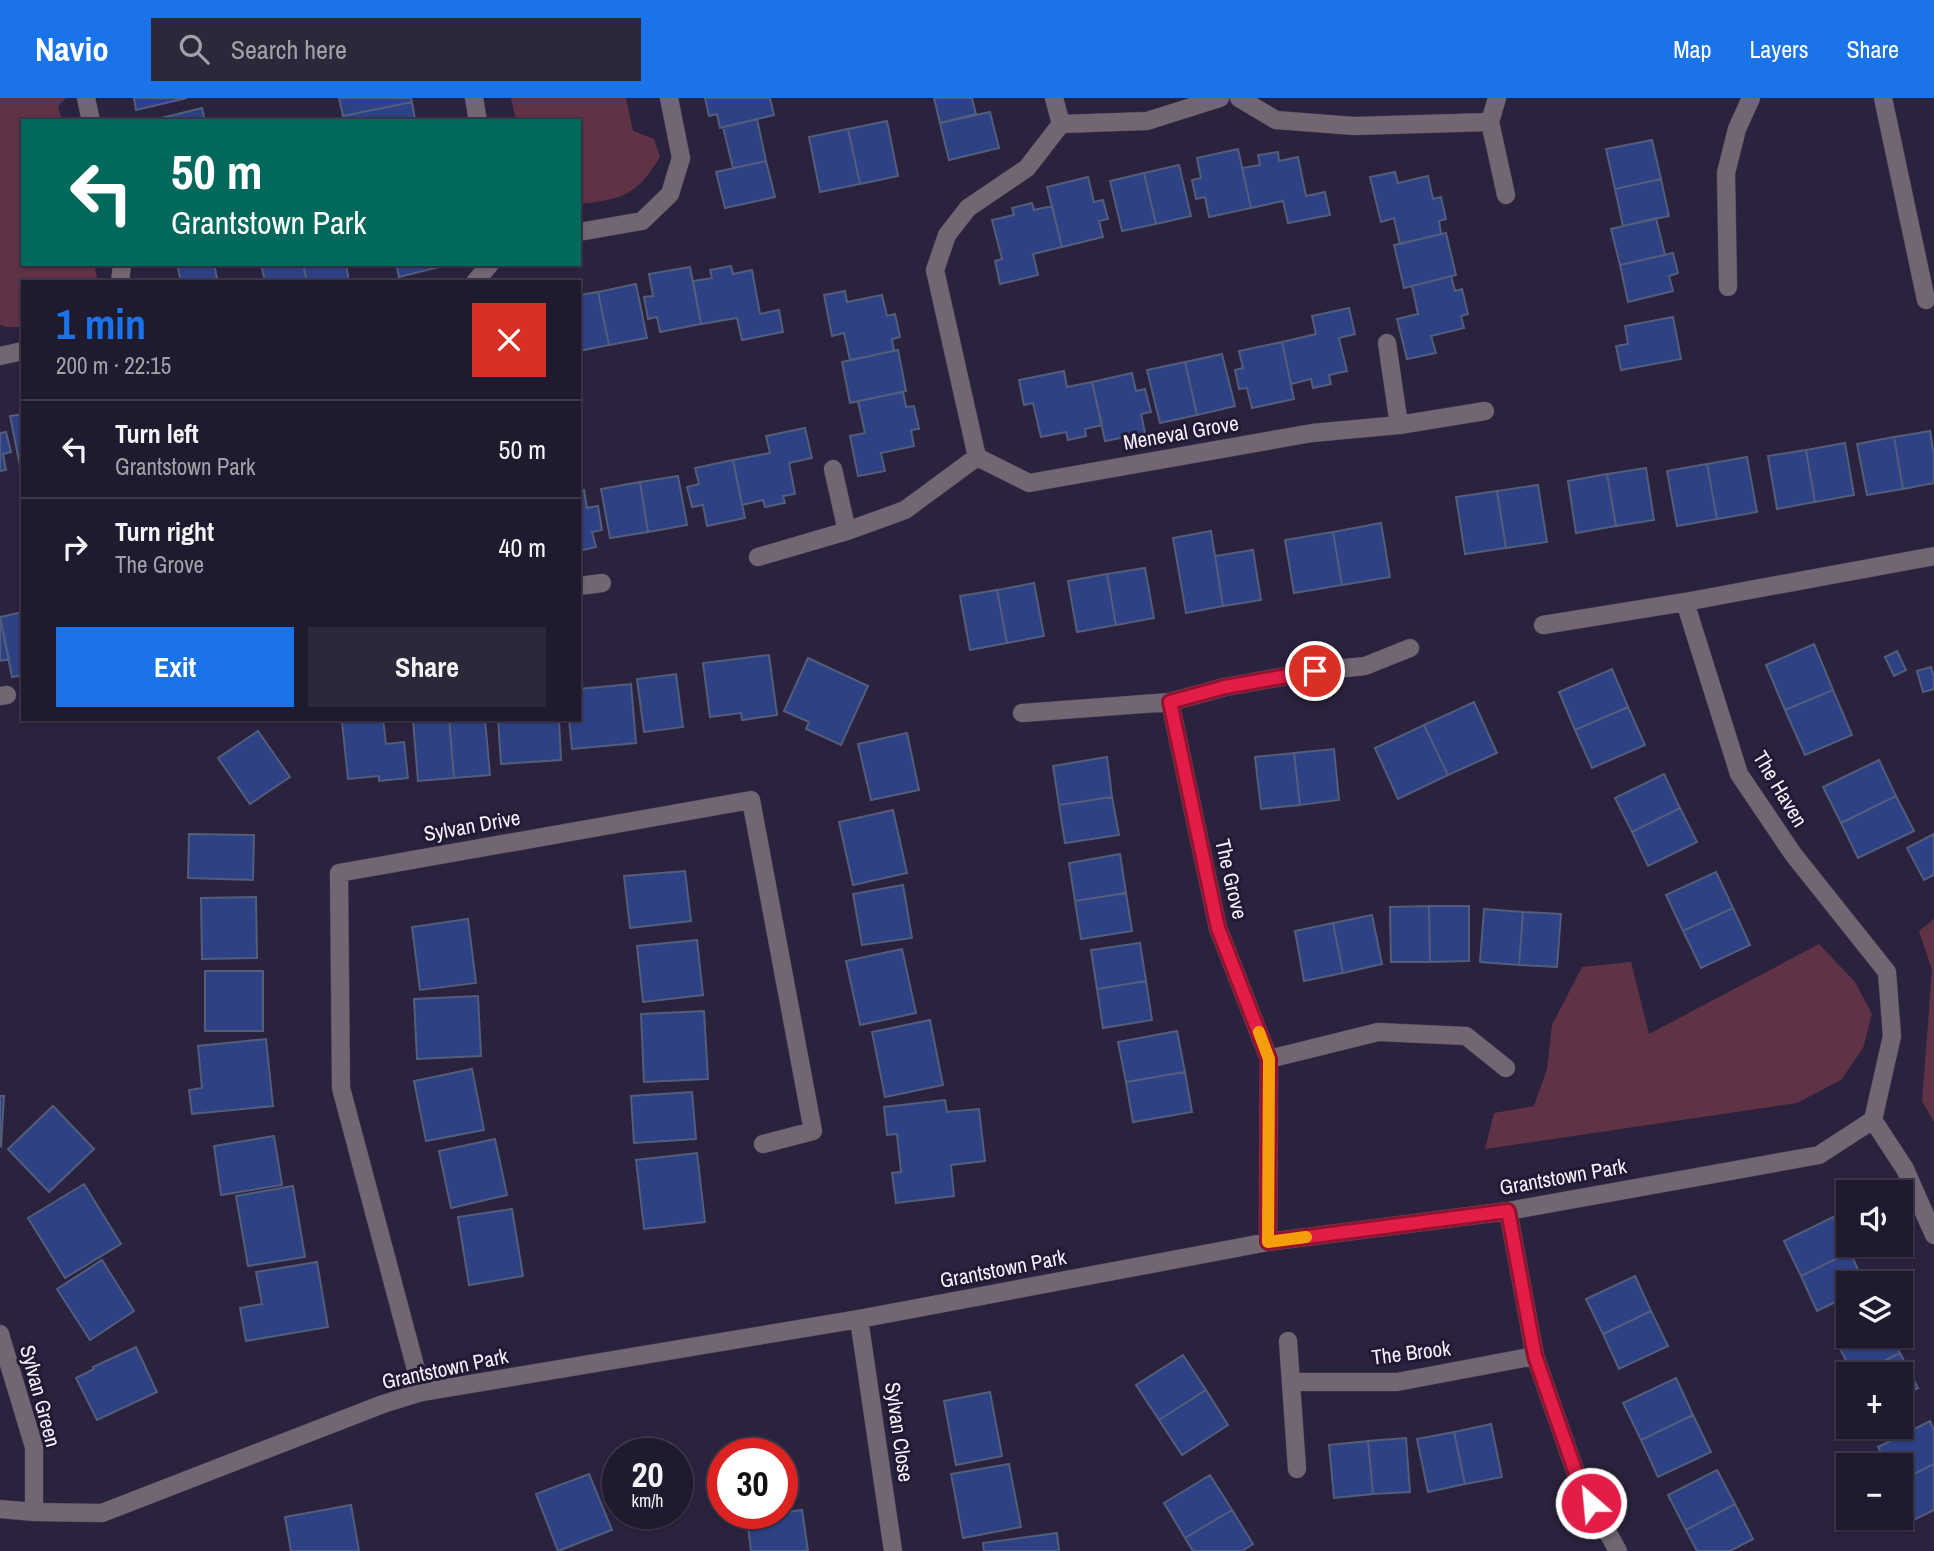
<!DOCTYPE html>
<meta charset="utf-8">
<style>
:root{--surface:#201a2e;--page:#2d273a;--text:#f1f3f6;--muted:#a2a1aa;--line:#3d384a;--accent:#1a73e8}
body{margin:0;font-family:"Archivo Narrow",sans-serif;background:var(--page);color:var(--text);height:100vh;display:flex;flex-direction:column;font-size:26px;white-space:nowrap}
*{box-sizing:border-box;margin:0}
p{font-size:23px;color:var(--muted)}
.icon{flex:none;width:38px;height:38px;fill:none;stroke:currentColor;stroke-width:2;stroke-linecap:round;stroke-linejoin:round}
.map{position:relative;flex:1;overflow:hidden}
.panel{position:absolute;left:21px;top:182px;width:560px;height:441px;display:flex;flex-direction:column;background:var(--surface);border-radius:0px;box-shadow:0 2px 5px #0004,0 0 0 2px var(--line)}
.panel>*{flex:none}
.top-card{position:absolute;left:21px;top:21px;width:560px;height:147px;border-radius:0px;box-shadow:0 2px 5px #0004,0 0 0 2px var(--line);background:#00695c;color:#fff;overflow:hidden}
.buttons{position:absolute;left:1836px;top:1082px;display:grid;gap:14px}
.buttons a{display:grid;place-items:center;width:77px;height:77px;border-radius:0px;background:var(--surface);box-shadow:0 2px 5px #0004,0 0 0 2px var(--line);font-size:35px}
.speed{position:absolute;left:602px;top:1340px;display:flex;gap:14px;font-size:35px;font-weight:700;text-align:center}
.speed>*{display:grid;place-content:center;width:91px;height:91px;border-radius:50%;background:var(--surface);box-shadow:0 2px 5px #0004,0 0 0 2px var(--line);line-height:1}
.speed small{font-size:18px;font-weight:400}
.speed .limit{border:10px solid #d22;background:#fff;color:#111}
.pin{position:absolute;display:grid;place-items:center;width:60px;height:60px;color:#fff;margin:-30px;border:4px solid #fff;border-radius:50%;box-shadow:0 2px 7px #0007}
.me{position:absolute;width:77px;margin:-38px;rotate:333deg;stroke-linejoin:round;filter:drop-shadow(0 0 5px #0008)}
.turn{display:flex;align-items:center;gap:24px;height:147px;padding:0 35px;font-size:32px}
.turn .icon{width:91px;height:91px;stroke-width:2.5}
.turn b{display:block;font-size:49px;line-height:60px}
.round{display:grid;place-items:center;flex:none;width:74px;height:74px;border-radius:0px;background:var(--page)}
.summary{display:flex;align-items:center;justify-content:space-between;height:119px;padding:0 35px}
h1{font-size:42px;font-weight:800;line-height:52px;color:var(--accent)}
.primary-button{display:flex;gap:14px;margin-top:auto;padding:14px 35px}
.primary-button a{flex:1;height:80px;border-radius:0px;background:var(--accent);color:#fff;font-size:28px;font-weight:800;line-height:80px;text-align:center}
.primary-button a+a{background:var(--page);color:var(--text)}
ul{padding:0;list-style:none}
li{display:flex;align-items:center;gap:21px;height:98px;padding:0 35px;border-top:2px solid var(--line)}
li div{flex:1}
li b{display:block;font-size:26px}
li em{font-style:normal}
header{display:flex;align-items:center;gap:42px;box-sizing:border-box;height:98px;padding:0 35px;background:var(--accent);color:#fff}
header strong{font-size:33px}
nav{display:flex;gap:38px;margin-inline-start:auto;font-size:24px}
.search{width:490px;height:63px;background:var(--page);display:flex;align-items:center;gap:18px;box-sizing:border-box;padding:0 24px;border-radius:0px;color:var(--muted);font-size:26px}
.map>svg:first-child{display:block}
.green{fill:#603246}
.building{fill:#2e4185;stroke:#525d7b;stroke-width:2}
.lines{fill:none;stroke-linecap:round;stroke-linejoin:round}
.minor-casing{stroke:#474059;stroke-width:19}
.minor{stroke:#716671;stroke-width:18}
.route-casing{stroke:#92132f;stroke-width:18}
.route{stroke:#e11d48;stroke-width:12}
.slow{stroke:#f59e0b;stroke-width:12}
.labels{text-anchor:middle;stroke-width:6;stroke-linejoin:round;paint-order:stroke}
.street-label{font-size:21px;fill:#f4f1fc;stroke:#221a34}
</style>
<header>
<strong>Navio</strong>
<div class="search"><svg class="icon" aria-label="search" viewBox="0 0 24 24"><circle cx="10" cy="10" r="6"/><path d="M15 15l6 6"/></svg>Search here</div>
<nav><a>Map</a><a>Layers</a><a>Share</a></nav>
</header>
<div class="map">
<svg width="1934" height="1453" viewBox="0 0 1934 1453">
<rect width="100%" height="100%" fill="#2b233e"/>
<path class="green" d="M0,0H66L58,8L62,23H23V166H94L97,179L95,184H23V229H6L0,227Z
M511,0H626L633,33L654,41L660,59C636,98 623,101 579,106V23H516Z
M1934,821V1024L1922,1003L1932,872L1919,833Z
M1819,846L1855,884L1872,916L1863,950L1841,982L1797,1005L1485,1051L1494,1015L1534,1008L1547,971L1552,927L1582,869L1631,864L1649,936Z"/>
<path class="building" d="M134,0H187L136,12Z
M339,0H411L412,4L343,18Z
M705,0H770L774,17L720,30L717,16L709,18Z
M934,0H972L976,16L940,25Z
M412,4L415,21L405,23H344L343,18Z
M202,10L205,23H149Z
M990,14L999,50L949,62L940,25Z
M757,21L766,63L733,70L723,29Z
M887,23L898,78L860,86L848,31Z
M848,31L860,86L820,94L809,39Z
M1652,42L1661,81L1615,91L1606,51Z
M1238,51L1251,110L1209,119L1205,99L1196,101L1192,82L1201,80L1197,60Z
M1278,54L1279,63L1298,59L1306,98L1325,94L1330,117L1288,125L1283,103L1251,110L1242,70L1260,67L1258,57Z
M766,63L775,99L725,110L716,74Z
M1179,67L1191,118L1156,126L1144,75Z
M1395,74L1398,85L1428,78L1433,101L1441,99L1446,121L1439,123L1441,136L1400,146L1394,120L1381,124L1370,79Z
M1144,75L1156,126L1122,133L1110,83Z
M1088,79L1094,104L1103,102L1108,121L1099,123L1103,139L1062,149L1047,89Z
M1661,81L1669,118L1623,128L1615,91Z
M1032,105L1034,112L1052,108L1062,149L1033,156L1038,177L1000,186L995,163L1002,161L992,122L1014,117L1012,110Z
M1656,120L1665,157L1620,167L1611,131Z
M1446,135L1456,177L1404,190L1394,147Z
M1673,155L1678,175L1669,178L1673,193L1628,204L1620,167Z
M177,166H214L217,180L198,184H181Z
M261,166H303L307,184H265Z
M303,166H346L349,184H307Z
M396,166H447V167L399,179Z
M731,168L733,176L752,172L760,216L779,212L783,234L742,242L737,220L701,226L693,183L712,180L710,172Z
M690,169L701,226L660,234L657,219L648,221L644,199L653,198L649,176Z
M1451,178L1455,193L1462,191L1468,216L1461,218L1464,230L1431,238L1436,255L1407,261L1397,221L1418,216L1412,188Z
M636,186L647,240L609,247L598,194Z
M845,193L847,204L882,197L887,218L895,216L900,239L892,241L894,253L850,262L844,235L832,238L824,197Z
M598,194L609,247L579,253V197Z
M1349,210L1355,236L1339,240L1347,273L1329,277L1331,286L1313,290L1311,281L1291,286L1282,244L1316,236L1312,218Z
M1673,219L1681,261L1621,272L1616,248L1628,246L1625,228Z
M1282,244L1294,301L1252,310L1247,290L1239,291L1235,272L1243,270L1239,253Z
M898,252L906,293L850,305L842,264Z
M1222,256L1235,308L1197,317L1185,264Z
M1185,264L1197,317L1160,325L1147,272Z
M1064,273L1067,289L1092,284L1102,327L1085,331L1086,338L1068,342L1066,334L1041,339L1033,305L1024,307L1019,282Z
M1132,275L1136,293L1145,291L1151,314L1141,316L1145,335L1105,343L1092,284Z
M903,294L906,309L914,308L919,331L911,332L914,348L881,355L885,373L858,378L850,338L865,335L858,303Z
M23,316V368H20L10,318Z
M805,330L812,360L789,365L795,396L783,398L785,405L765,409L763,402L742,407L733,362L770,355L766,338Z
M1930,333L1934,357V385L1903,391L1894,339Z
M6,334L11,354L3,356L6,372L0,373V335Z
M1894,339L1903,391L1867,397L1857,346Z
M1845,345L1854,397L1815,404L1806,352Z
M1806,352L1815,404L1777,411L1768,358Z
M1747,359L1757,414L1717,421L1707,366Z
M733,362L745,420L707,428L703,407L692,409L687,389L699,386L695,370Z
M1707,366L1717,421L1677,428L1667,373Z
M1646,370L1654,422L1616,428L1607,376Z
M1607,376L1616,428L1576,435L1568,383Z
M678,378L687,427L648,434L640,384Z
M640,384L648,434L610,440L601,391Z
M1538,387L1547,444L1506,450L1497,393Z
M584,392L587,410L598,408L602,432L592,434L596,449L579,453V393Z
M1497,393L1506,450L1465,456L1456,399Z
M1381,425L1390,479L1342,487L1333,434Z
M1211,433L1223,508L1186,515L1173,440Z
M1333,434L1342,487L1294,495L1285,442Z
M1253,452L1261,502L1223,508L1215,458Z
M1145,470L1154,520L1116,527L1107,476Z
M1107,476L1116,527L1077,534L1068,483Z
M1034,485L1044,538L1007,545L997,492Z
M997,492L1007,545L970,552L960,498Z
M23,514V577L12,579L0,519Z
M0,519L9,561L0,563Z
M1814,546L1833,592L1785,612L1766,567Z
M1897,553L1906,572L1894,578L1885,559Z
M769,557L777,617L742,622L741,615L710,619L703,565Z
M808,560L868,588L841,647L806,631L809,624L784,613Z
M1931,569L1934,579V591L1923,594L1917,573Z
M1612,571L1628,609L1575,632L1559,594Z
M676,576L683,629L644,634L637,581Z
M631,586L636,645L572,651L569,621H579V591Z
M1833,592L1852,637L1805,657L1785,612Z
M1474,604L1497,655L1448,677L1424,627Z
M1628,609L1645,647L1592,670L1575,632Z
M374,621H383L386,646L404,644L408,680L379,683V678L348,681L342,624Z
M436,621H449L454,680L418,683L413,623Z
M449,621H485L490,677L454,680Z
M498,621H559L561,662L501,666Z
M1424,627L1448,677L1398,701L1375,650Z
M258,633L290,679L250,706L218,660Z
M907,635L919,692L871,702L858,646Z
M1334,651L1339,702L1300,707L1294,655Z
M1294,655L1300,707L1261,711L1255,659Z
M1107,659L1112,699L1059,707L1053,668Z
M1879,662L1896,698L1841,725L1823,689Z
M1664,676L1680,710L1632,734L1615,700Z
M1896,698L1914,733L1858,760L1841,725Z
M1112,699L1119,737L1065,745L1059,707Z
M1680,710L1697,744L1648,768L1632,734Z
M893,712L907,775L853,787L839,724Z
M189,736L254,737L253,782L188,780Z
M1934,736V777L1924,782L1907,750Z
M1120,756L1126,795L1075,803L1069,765Z
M685,773L691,823L630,830L624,778Z
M1716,774L1733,810L1683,833L1666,797Z
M903,787L912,840L862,847L853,796Z
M1126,795L1132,833L1081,841L1075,803Z
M256,799L257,860L202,861L201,800Z
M1429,808H1469V863L1430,864Z
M1429,808L1430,864H1391L1390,809Z
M1733,810L1750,847L1701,870L1683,833Z
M1484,811L1523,814L1519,867L1480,864Z
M1523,814L1561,816L1557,869L1519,867Z
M1372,817L1382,866L1343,875L1333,825Z
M468,821L476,885L420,892L412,829Z
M1333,825L1343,875L1304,883L1295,833Z
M697,842L703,897L643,904L637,848Z
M1140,845L1146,883L1097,891L1091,852Z
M902,851L916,915L860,927L846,863Z
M205,873H263V933H205Z
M1146,883L1152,922L1103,930L1097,891Z
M478,898L481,958L417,961L414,901Z
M704,913L708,981L644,984L641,916Z
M930,922L943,987L885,999L872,934Z
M1177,933L1185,974L1126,984L1118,944Z
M266,941L273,1008L192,1016L189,992L202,990L198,948Z
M472,971L484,1032L426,1043L414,983Z
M1185,974L1192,1014L1133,1024L1126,984Z
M692,994L696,1041L634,1045L631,998Z
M0,998H4L1,1048L0,1047Z
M945,1002L947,1014L979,1011L985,1063L951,1067L954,1098L896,1105L892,1075L901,1074L897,1036L887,1037L884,1009Z
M53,1008L94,1051L49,1094L8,1051Z
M274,1038L282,1087L221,1097L214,1048Z
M495,1041L507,1097L451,1110L439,1053Z
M697,1055L705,1124L644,1131L636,1062Z
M84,1086L121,1146L65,1180L28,1120Z
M293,1088L305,1159L248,1168L236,1098Z
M512,1111L523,1178L469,1187L458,1119Z
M1833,1119L1850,1154L1801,1178L1784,1143Z
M1850,1154L1864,1185H1848V1198L1817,1213L1801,1178Z
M102,1162L134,1213L90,1242L57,1191Z
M317,1164L328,1229L246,1243L240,1210L262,1206L256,1174Z
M1635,1178L1651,1213L1603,1236L1586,1201Z
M1651,1213L1668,1248L1619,1271L1603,1236Z
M1848,1237H1891L1900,1255L1859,1276H1853L1836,1243Z
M136,1249L157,1294L97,1322L76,1280L94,1271L93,1269Z
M1900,1255L1918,1290L1900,1299V1276H1859Z
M1183,1257L1206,1292L1159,1322L1136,1287Z
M1676,1280L1693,1317L1641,1342L1623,1305Z
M1206,1292L1228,1327L1182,1357L1159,1322Z
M990,1294L1002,1358L956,1367L944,1303Z
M1693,1317L1711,1354L1658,1379L1641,1342Z
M1930,1323L1934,1332V1366L1900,1383V1367H1887L1878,1349Z
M1491,1326L1502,1379L1465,1386L1454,1334Z
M1454,1334L1465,1386L1428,1394L1417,1341Z
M1406,1340L1410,1394L1373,1396L1368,1343Z
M1368,1343L1373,1396L1334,1400L1329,1347Z
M784,1353L790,1404L782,1405V1356H755Z
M1009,1366L1021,1429L963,1440L951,1376Z
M1934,1366V1412L1914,1422L1900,1394V1383Z
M1717,1372L1735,1406L1686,1432L1668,1397Z
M589,1376L612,1432L558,1453L536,1396Z
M1210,1377L1232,1412L1185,1440L1164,1405Z
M1735,1406L1753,1441L1730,1453H1697L1686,1432Z
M351,1407L359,1453H291L285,1419Z
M802,1412L808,1453H751L747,1420Z
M1232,1412L1253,1446L1242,1453H1193L1185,1440Z
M1057,1435L1059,1453H984L983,1445Z"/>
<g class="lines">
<defs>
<path id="minor" d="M86,0L91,23
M474,0L478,23
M1054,0L1061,26L1147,23L1220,0
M1239,0L1276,22L1354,28L1490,24
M1497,0L1490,24L1506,97
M1883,0L1926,202
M579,134L642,123L670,96L681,60L669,0
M120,184L122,166
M475,184L490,166
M1728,189L1726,75L1737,31L1751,0
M1387,245L1399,327
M0,258L23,253
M977,359L935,172L947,137L968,110L1027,70L1061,26
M833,371L847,433
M758,459L847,433L905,412L977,359L1029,385L1312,335L1399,327L1485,313
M579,488L602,485
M1543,527L1685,504L1934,458
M0,598L7,597
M1022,615L1170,604
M1269,961L1378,934L1466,938L1506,970
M1873,1022L1905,1071L1934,1137
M1508,1113L1535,1258L1578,1381L1618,1453
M1268,1144L1269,961L1218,830L1170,604L1225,589L1315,573L1365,568L1410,550
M859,1221L893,1453
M0,1236L34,1349V1414
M1288,1243L1297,1371
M1291,1284H1397L1535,1258
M422,1294L341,990L339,775L751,702L813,1033L763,1046
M0,1411L34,1414L102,1415L383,1306L422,1294L859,1221L1268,1144L1508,1113L1819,1057L1873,1022L1892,938L1887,874L1793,756L1739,676L1685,504"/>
</defs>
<use href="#minor" class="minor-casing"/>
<use href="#minor" class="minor"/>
</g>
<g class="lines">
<defs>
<path id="route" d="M1315,573L1225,589L1170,604L1218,830L1269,961L1268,1144L1508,1113L1535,1258L1578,1381L1591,1405"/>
</defs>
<use href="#route" class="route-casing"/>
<use href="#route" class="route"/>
<path class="slow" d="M1259,934L1269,961L1268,1144L1306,1139"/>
</g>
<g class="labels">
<g class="street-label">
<text transform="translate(1181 335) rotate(-10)" y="7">Meneval Grove</text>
<text transform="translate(1780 691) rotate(59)" y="7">The Haven</text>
<text transform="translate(472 728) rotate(-10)" y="7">Sylvan Drive</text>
<text transform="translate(1231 781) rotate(77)" y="7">The Grove</text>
<text transform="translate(1563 1079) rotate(-10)" y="7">Grantstown Park</text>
<text transform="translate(1003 1171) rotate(-11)" y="7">Grantstown Park</text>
<text transform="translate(1411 1255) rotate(-7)" y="7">The Brook</text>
<text transform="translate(445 1271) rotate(-12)" y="7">Grantstown Park</text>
<text transform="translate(40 1298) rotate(75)" y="7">Sylvan Green</text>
<text transform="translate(899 1334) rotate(82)" y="7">Sylvan Close</text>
</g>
</g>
</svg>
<div class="buttons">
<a><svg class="icon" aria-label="sound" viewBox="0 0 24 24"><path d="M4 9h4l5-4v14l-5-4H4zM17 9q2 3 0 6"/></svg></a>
<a><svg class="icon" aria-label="layers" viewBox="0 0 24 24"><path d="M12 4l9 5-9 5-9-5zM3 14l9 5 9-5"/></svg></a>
<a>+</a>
<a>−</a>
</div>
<div class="speed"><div>20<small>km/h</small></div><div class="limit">30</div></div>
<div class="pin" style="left:1315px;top:573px;background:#d93025"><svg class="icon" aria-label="arrive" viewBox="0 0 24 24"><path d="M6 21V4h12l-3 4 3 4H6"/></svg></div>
<svg class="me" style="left:1591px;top:1405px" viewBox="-20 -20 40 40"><circle r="17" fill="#e11d48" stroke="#fff" stroke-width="3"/><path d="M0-11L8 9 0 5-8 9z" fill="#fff"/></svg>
<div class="top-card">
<div class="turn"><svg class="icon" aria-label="left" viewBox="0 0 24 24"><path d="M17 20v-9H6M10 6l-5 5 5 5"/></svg><div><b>50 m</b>Grantstown Park</div></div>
</div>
<section class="panel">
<div class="summary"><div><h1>1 min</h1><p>200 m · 22:15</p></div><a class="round" style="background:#d93025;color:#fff"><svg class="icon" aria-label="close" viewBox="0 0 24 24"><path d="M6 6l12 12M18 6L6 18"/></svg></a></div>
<ul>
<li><svg class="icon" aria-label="left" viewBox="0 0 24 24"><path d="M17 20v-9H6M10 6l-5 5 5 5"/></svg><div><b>Turn left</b><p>Grantstown Park</p></div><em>50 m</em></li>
<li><svg class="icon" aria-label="right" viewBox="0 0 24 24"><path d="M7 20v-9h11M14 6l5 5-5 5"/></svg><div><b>Turn right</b><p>The Grove</p></div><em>40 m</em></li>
</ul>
<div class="primary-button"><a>Exit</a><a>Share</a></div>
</section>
</div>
